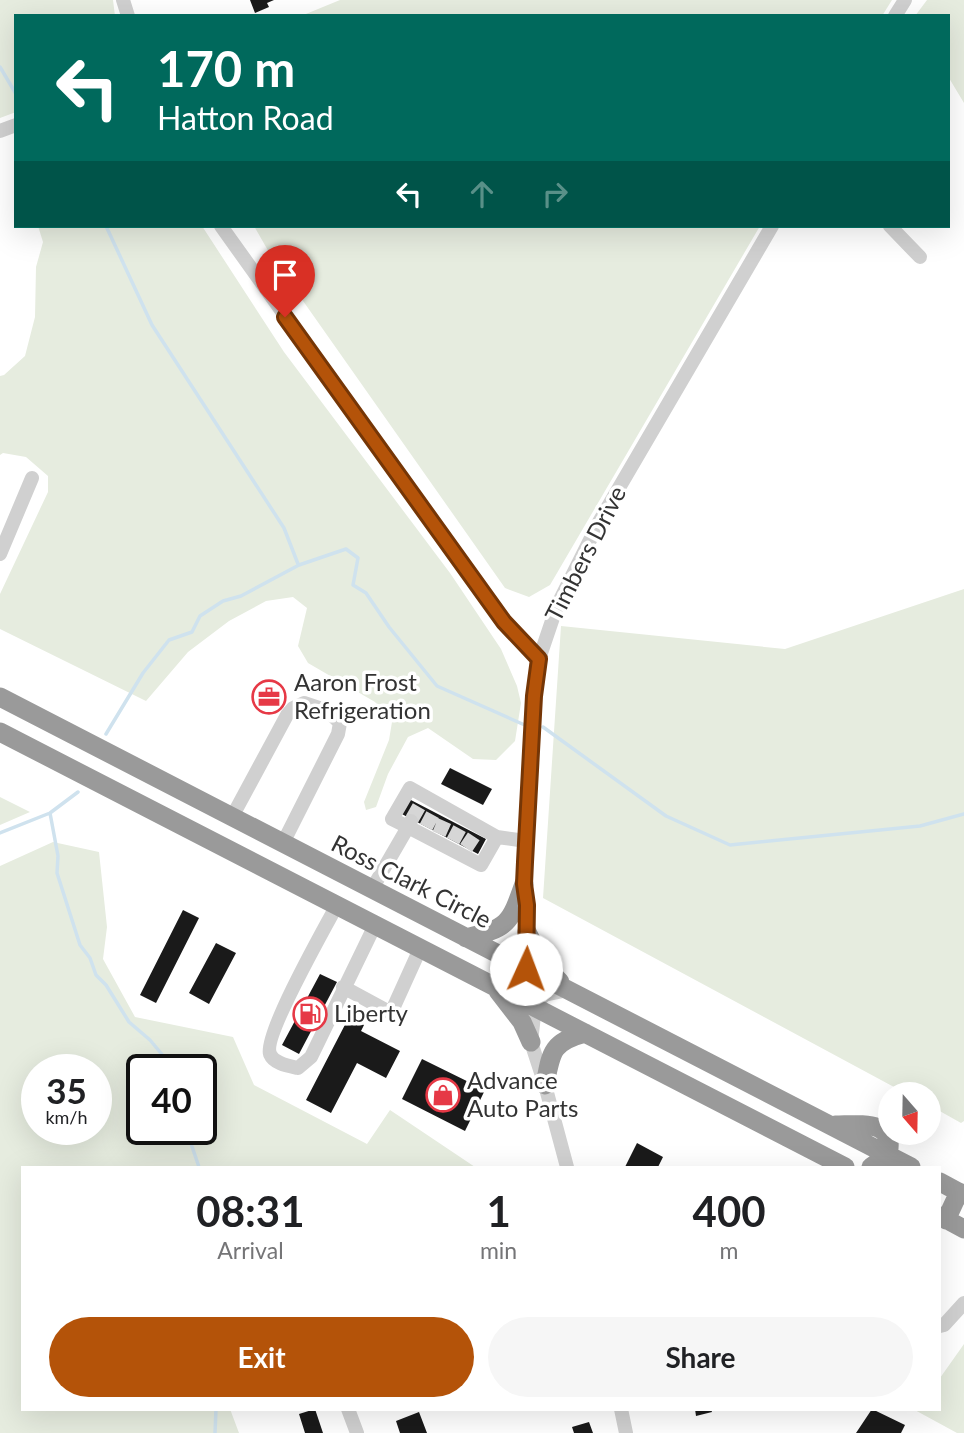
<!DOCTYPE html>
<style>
:root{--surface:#fff;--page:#f6f6f6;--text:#202124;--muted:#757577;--accent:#b45309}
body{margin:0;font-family:Lato,sans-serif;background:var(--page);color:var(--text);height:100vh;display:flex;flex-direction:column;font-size:26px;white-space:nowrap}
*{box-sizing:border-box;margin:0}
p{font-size:23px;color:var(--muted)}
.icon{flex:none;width:38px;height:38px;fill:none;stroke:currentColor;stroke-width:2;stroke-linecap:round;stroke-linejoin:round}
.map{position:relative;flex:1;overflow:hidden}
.sheet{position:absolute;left:21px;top:1166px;width:920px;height:245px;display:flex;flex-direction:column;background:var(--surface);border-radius:0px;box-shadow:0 7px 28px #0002}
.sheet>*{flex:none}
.guide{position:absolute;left:14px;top:14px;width:936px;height:214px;border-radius:0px;box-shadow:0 7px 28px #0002;background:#00695c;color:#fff;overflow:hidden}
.needle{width:46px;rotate:160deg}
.controls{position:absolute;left:878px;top:1082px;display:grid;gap:14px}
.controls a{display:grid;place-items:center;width:63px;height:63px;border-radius:50%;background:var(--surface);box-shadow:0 7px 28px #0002;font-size:35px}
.speed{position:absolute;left:21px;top:1054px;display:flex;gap:14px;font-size:35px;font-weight:700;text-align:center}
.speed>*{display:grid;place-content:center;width:91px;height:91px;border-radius:50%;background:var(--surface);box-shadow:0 7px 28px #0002;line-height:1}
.speed small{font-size:18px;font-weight:400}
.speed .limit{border:4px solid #111;border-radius:10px;background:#fff;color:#111}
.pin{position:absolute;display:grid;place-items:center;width:60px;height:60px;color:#fff;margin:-72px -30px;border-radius:50% 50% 50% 0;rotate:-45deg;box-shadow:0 0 7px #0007}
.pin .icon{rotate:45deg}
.me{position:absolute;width:77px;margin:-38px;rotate:2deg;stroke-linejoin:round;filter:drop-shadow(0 0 5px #0008)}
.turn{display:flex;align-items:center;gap:24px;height:147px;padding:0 28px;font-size:32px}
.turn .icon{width:91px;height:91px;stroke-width:2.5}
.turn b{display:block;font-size:49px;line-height:60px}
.lanes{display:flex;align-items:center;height:66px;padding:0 28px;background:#0003;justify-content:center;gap:35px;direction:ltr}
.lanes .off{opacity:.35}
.eta{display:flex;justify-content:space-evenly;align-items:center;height:119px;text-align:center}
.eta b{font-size:42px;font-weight:700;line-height:49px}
.action{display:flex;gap:14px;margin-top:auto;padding:14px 28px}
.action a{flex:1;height:80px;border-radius:42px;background:var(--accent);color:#fff;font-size:28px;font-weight:700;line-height:80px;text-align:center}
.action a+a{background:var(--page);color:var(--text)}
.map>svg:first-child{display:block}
.green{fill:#e6ecdf;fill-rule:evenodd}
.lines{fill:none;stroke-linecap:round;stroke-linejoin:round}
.stream{stroke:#cfe2ee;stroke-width:3.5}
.building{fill:#1a1a1a}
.minor-tunnel{stroke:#d6d6d6;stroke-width:14;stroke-dasharray:14 7;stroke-linecap:butt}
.minor{stroke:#d0d0d0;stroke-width:14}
.highway{stroke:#9a9a9a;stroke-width:19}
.route-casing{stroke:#753606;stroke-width:18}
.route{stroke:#b45309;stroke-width:12}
.labels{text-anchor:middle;stroke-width:7;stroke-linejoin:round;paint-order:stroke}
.street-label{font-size:24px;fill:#333;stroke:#fff}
.poi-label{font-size:24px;fill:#333;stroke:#fff;text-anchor:start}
</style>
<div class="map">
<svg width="964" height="1433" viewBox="0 0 964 1433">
<rect width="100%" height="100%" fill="#fff"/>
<path class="green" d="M0,0H113L115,16H16V112L0,118Z
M340,0H892L882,16H301Z
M927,0H964V103L949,78L948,16H915Z
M38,226H202L284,352L450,573L501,649L517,686L521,703L515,741L496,760L473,759L428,728L408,737L388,774L376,807L366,810L364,802L389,740L392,722L375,702L308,663L298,646L307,608L293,597L266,601L229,621L188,652L146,701L0,629V594L48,492V476L26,457L3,453L0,455V376L4,375L25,356L35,317L36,267L43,242Z
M254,226H760L550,585L529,597L505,588L270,254Z
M964,589V1121L961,1123L929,1105V1094H907L543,898L561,626L785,649Z
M0,797L30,812L0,825Z
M53,842L99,852L107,927L103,959L135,1017L233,1037L254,1085L367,1144L390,1110L475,1167H23V1409H230L239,1433H0V866ZM96,1069V1129H37V1069ZM142,1069H201V1129H142Z
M964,1344V1433H957L913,1409H940V1378Z"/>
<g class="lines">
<path class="stream" d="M0,67L16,94
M106,226L152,325L284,528L298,564
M543,727L666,816L730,845L920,826L964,814
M106,734L143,673L169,640L192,632L200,616L223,601L241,596L299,565L346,549L358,558L353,585L366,593L389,627L437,686L527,726
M50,813L58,856L57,873L80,945L90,958L96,975L106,985L129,1022L150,1040L165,1058L169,1069
M0,833L50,813L78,792
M186,1129L199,1167
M215,1433L216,1409"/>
</g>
<path class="building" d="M250,0H274L267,3L269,7L255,13Z
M450,768L492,789L483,805L441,784Z
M407,798L486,839L478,854L398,812Z
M183,910L199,918L156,1003L140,995Z
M216,943L236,953L209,1004L189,993Z
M320,974L337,982L299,1054L282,1045Z
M349,1017L364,1025L361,1031L400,1051L386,1078L357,1063L331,1113L306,1100Z
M422,1059L485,1090L465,1131L402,1099Z
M637,1143L663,1157L658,1167H625Z
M315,1409L323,1433H305L299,1414Z
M695,1409H711L712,1412L696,1416Z
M872,1409L905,1425L901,1433H856Z
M419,1412L427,1433H400L396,1421Z
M589,1422L593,1433H574L572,1427Z"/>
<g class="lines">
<path class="minor-tunnel" d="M412,819L420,805
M426,827L434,812
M439,834L446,818
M453,841L461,826
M466,848L476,833"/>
<path class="minor" d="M123,0L128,16
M895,16L905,0
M0,131L16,125
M221,226L504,622L539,659
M890,226L920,257
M0,554L32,478
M232,817L287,715L293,708L304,703L328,711L340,723L338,734L283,843
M411,821L408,827L392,819L410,788L497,837
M372,889L408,827L481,865L497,837L526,841
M337,905C325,927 263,1037 270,1054C274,1064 289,1066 298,1068L311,1057L375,925
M343,987L391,1013L420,949
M495,987C507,983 519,980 526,969L527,905L524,884L534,696L539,659L557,606L599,522L772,226
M567,1167L545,1085L531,1042L535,1007L544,995L568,990
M940,1326L944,1325L964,1303
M348,1409L357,1433
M621,1409L626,1433"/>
<path class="highway" d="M0,697L911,1167
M0,732L845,1167
M527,932L544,965L560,982
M466,938C508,928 510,924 524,884
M498,991L522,1022L531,1042
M545,1085C551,1053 551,1042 585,1033
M835,1125C860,1125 896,1119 888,1155L871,1167
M940,1182L964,1195
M940,1216L964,1229
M946,1220L959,1192"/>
</g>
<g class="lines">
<defs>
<path id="route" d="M285,317L504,622L539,659L534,696L525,862L524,884L527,905L526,969"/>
</defs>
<use href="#route" class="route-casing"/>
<use href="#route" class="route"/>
</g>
<defs>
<symbol id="office-ring" viewBox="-11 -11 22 22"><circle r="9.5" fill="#fff" stroke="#e63946" stroke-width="1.5"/><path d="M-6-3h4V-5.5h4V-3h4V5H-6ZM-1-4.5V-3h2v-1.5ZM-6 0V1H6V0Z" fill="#e63946"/></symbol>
<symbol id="fuel-ring" viewBox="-11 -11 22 22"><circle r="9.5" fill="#fff" stroke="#e63946" stroke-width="1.5"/><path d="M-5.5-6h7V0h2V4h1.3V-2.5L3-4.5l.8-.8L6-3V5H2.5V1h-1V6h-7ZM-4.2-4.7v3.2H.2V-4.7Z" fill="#e63946"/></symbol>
<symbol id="shop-ring" viewBox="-11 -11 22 22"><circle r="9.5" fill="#fff" stroke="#e63946" stroke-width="1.5"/><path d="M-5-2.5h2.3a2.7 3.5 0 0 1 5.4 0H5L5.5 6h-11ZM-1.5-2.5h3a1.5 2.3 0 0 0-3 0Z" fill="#e63946"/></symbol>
</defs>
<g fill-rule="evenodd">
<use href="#office-ring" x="250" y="678" width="38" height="38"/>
<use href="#fuel-ring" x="291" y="995" width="38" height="38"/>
<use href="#shop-ring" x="424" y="1076" width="38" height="38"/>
</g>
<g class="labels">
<g class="street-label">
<text transform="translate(586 554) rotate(-63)" y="8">Timbers Drive</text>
<text transform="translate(411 882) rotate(27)" y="8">Ross Clark Circle</text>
</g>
<g class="poi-label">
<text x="294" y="691">Aaron Frost<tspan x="294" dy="28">Refrigeration</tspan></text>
<text x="334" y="1022">Liberty</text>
<text x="467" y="1089">Advance<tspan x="467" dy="28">Auto Parts</tspan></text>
</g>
</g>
</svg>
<div class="controls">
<a><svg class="needle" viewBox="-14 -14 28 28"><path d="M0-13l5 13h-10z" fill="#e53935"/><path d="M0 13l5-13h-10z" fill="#757577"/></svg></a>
</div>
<div class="speed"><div>35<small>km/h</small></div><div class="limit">40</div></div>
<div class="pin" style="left:285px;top:317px;background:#d93025"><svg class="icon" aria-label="arrive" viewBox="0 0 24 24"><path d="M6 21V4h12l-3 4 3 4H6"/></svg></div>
<svg class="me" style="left:526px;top:969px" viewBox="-20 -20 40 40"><circle r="19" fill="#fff"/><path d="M0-13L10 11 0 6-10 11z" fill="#b45309"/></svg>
<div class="guide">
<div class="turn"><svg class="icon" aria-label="left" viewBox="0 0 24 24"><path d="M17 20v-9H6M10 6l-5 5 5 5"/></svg><div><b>170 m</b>Hatton Road</div></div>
<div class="lanes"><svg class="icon" aria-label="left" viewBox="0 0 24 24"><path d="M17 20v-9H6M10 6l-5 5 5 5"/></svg><svg class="icon off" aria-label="ahead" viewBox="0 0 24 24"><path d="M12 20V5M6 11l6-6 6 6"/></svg><svg class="icon off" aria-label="right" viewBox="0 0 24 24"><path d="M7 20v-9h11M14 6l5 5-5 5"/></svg></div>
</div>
<section class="sheet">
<div class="eta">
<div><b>08:31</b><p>Arrival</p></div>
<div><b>1</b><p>min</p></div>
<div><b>400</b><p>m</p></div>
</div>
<div class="action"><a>Exit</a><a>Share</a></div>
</section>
</div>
